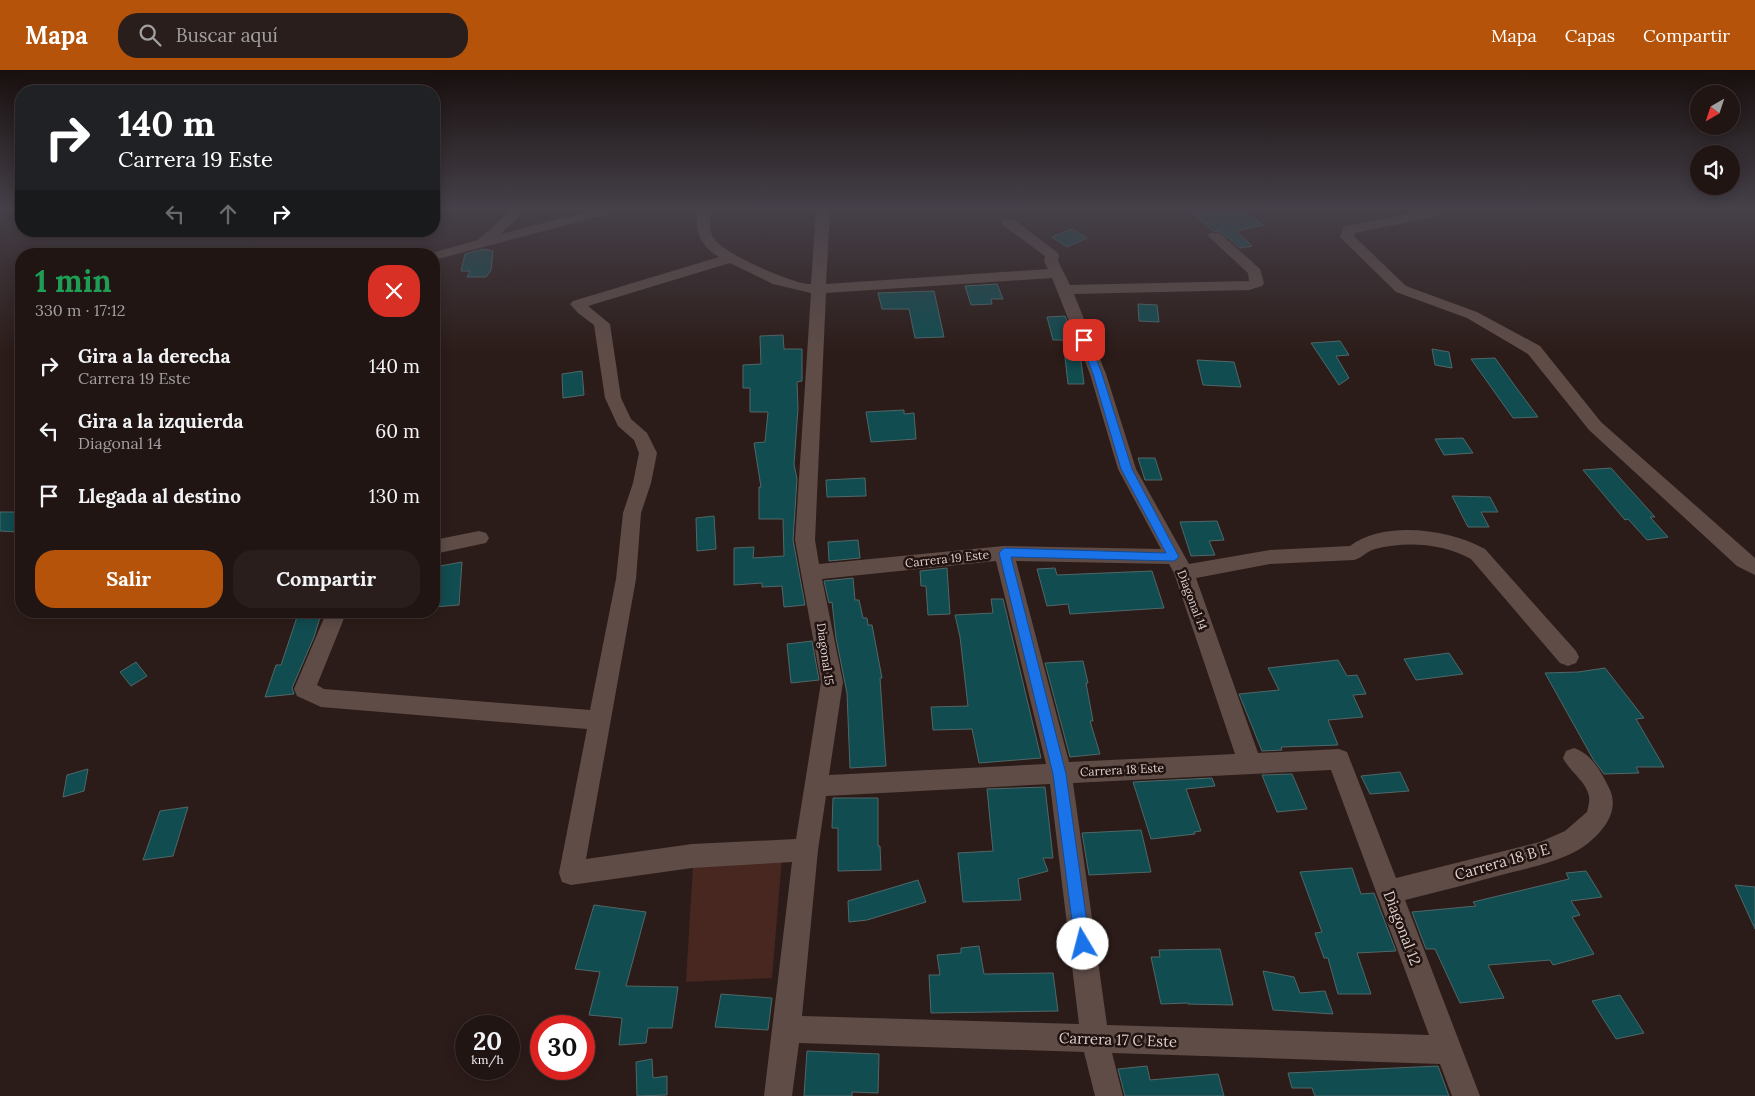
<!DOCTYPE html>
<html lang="es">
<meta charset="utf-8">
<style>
:root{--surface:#211513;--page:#291e1c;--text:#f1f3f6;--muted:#a29fa0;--line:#3e3433;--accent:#b45309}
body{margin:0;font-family:Lora,serif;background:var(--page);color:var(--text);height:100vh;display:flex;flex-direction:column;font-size:19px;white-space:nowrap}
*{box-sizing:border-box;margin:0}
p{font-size:16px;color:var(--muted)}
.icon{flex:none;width:28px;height:28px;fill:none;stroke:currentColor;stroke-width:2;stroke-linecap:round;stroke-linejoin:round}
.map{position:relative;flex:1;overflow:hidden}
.drawer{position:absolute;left:15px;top:178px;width:425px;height:370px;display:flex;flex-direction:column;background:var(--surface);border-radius:20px;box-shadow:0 2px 12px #0003,0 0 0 1px var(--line)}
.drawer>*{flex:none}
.hud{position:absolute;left:15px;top:15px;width:425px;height:152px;border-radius:20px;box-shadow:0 2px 12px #0003,0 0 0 1px var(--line);background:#202124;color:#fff;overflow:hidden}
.needle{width:32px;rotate:219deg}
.fabs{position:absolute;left:1690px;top:15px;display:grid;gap:10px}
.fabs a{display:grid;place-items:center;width:50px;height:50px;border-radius:50%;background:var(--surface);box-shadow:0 2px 12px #0003,0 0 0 1px var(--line);font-size:25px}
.speed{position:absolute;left:455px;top:945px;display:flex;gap:10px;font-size:25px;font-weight:700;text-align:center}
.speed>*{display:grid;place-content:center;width:65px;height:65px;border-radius:50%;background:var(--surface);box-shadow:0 2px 12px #0003,0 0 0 1px var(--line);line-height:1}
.speed small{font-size:12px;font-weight:400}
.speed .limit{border:8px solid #d22;background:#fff;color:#111}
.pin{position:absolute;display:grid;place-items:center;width:42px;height:42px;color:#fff;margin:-21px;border-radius:10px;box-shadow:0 2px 8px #0006}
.me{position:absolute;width:55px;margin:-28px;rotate:352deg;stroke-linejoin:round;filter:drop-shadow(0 0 4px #0008)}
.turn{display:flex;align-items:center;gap:18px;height:105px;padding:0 20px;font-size:22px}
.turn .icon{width:65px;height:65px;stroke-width:2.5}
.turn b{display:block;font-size:35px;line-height:42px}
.lanes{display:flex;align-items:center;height:48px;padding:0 20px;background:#0003;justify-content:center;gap:25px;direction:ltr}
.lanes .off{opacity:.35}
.round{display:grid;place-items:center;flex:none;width:52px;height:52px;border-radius:20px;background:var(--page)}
.overview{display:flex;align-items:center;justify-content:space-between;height:85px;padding:0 20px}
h1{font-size:30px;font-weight:700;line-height:38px;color:#1e9e55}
.cta{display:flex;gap:10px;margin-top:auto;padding:10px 20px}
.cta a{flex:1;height:58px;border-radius:20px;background:var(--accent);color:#fff;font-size:20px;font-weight:700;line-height:58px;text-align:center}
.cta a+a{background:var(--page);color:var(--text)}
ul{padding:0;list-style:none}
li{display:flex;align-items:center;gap:15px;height:65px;padding:0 20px}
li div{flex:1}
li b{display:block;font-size:19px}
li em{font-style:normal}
header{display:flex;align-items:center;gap:30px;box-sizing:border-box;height:70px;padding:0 25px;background:var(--accent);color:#fff}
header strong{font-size:24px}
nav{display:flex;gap:28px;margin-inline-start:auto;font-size:18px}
.search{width:350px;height:45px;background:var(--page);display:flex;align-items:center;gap:12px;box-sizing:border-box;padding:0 18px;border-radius:20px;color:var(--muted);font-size:19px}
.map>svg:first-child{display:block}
.green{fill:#472720}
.building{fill:#114c50;stroke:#506768}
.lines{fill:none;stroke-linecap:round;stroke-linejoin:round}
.minor{fill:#5f4c47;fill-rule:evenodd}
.route{fill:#1a73e8;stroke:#114b97}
.labels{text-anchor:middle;stroke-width:5;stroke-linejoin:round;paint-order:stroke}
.street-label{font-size:12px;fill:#dcd0ce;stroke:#221310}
.near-street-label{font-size:15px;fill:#dcd0ce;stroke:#221310}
</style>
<header>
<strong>Mapa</strong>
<div class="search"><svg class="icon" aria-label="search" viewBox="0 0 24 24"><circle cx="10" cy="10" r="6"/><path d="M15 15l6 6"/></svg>Buscar aquí</div>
<nav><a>Mapa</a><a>Capas</a><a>Compartir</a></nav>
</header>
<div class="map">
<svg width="1755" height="1026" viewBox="0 0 1755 1026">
<rect width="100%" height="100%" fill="#2c1c19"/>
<path class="green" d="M782,788L772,908L686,912L693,796Z"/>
<path class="building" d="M1190,140H1220L1225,144L1244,140L1263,155L1236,161L1252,176L1240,178L1221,162L1213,161Z
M1072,159L1087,168L1067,177L1052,167Z
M483,179L493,181L491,200L486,207H467L470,201H461L465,184Z
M997,214L1003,229H991L992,234L971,235L965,216Z
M934,221L944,267L915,268L909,239H882L878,223Z
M1138,234L1157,235L1159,252L1139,251Z
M1065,246L1080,283L1084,314H1068L1063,270H1053L1047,247Z
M783,265L784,279H802V311L797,312L798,338L794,394L797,409L793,470L805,535L784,537L782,516L762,517V513L734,515V478L754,477L753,488L784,486L783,449H759V417H761L754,373L765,372L768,342H750V318H743V295L761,294L760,266Z
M1340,271L1349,285L1336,286L1349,308L1339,315L1311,273Z
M1432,279L1449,282L1452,298L1435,295Z
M1495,288L1515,316L1538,347L1513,348L1471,289Z
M1197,290L1234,292L1241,317L1203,315Z
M582,301L584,325L563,328L562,304Z
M904,340V344L914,343L916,369L871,372L866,342Z
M1463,368L1473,383L1444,385L1435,369Z
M1138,388H1155L1162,410H1145Z
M1611,398L1655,447H1650L1668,467L1647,470L1628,449L1625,450L1583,400Z
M865,408L866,426L827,427L826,410Z
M1452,426L1490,427L1498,442H1481L1489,457H1468Z
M0,442H21V455L16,462L0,461Z
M714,446L716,479L697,481L696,448Z
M1217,451L1224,470L1209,471L1215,485L1191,486L1180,452Z
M858,470L860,488L829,491L828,472Z
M462,492L459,535L434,537V504L439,503L440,496Z
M947,498L950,544L928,545L926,516H921L920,501Z
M1055,498L1057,505L1152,501L1164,538L1070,544L1068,534L1047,536L1037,499Z
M853,508L855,530H859L863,548H867L868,555H872L882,608H880L886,696L850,698L847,623L836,568L832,532L829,533L824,511Z
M991,529H1003L1041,688L979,693L972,659L933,660L931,637L968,636L960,567L955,545L993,543Z
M299,541H322L314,567L292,618L294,624L265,627L276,595H281Z
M812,571L819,610L791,613L787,574Z
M1449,583L1463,604L1416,610L1404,589Z
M1338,590L1347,606L1357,605L1366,624L1353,625L1363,647L1328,650L1338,675L1281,677L1282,680L1262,681L1239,624L1279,620L1268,598Z
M1083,591L1088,613H1086L1093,651H1090L1100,684L1070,687L1045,593Z
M136,592L147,606L131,616L120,602Z
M1605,598L1644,648L1636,649L1664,697H1636L1639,703L1604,704L1593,689L1545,603L1578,602Z
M88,699L84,721L63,727L67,705Z
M1400,702L1409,721L1370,724L1361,706Z
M1292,704L1307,739L1277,742L1262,705Z
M1212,708L1215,716L1186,719L1201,761L1194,762L1195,764L1151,769L1133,712Z
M1045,717L1053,788H1043L1048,801L1018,809L1021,830L963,832L958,783L993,781L987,719Z
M833,728H878V776H880L881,800L838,801V758H832Z
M188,737L173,786L143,790L160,741Z
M1141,760L1151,802L1089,805L1082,763Z
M1352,798L1361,824L1374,823L1396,881L1357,883L1371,924H1338L1328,888H1324L1315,863L1322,862L1300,802Z
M1586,801L1602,827L1571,831L1580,845L1572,847L1594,884L1553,895L1550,890L1488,895L1504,928L1460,933L1435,879H1426L1412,842L1476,836L1473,832L1569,809L1566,803Z
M918,810L926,832L867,850L849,852L848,831Z
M1735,815L1755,817V859Z
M594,835L646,842L626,916L678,917L672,958H648L646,973L619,975L622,948L589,945L600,902L575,899Z
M979,876L984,904L1053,903L1058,941L931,943L929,905H940L937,885L961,883V878Z
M1220,879L1233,935L1188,934V933L1161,934L1151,887H1160L1159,880Z
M1263,901L1294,907L1300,923L1325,921L1333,944L1273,940Z
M721,924L772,928L768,960L715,957Z
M1620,925L1644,963L1616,969L1592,931Z
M807,981L879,984L878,1023L852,1022V1026H804Z
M652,989L653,1008L667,1006V1025L637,1026L636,992Z
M1147,996L1150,1010L1218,1004L1224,1026H1125L1118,999Z
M1438,996L1449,1026H1315L1312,1018H1292L1288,1003Z"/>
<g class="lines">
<path class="minor" d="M511,140H525L501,164L593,140H614L612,143L434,190V184H428L478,170Z
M697,140H711C711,148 708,158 713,167C721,183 788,211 807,214H811L816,140H830L826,214L1048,199L1044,191L1045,186L1004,156L1002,153L1004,150H1014L1057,182L1059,185L1058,191L1070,215L1249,211L1248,203L1208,166L1210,163H1220L1260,199L1264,213L1262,216L1249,220L1074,224L1106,304L1136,399L1189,494L1270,480L1350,476C1384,450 1449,459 1485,479L1576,581L1579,587L1576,593L1568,596L1560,593L1471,489C1442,473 1406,471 1375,479C1367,481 1362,488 1354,490L1270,494L1196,508L1258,683L1339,679L1347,682L1396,808L1540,772L1565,761L1587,742C1588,738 1590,730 1589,726C1586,711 1569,701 1563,688L1566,681L1574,678C1592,684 1602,703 1610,720C1620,743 1601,764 1583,777C1562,791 1529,798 1505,804C1471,813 1438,822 1405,830L1480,1026H1452L1440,994L1112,983L1123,1026H1095L1084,982L799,973L792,1026H764L792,792L692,798L571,815L562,812L559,803L587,659L321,637L297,626L294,619L327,541H347L317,615L324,619L590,640L616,509L623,443L633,413L639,383L634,370L618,356L605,328L594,255L578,243L570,234L573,231L719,187C700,175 695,163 697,140ZM730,193L773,214L811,223L795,470L821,612L796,769L692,774L586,789L636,509L641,443L651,413L657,383L647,363L631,349L621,328L610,254L588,236ZM1052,208L1090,304L1118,399L1161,479L1004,476L819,494L815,470L826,223ZM996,491L1046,694L829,705L843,612L822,509ZM1016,491L1169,494L1174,503L1235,684L1069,692ZM1331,700L1429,965L1107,955L1073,713ZM1050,714L1079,954L802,946L818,780L826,726Z
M1427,140H1441L1438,146L1355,163L1354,166L1406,216L1477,242L1540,276L1601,352L1755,488V505L1737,496L1589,360L1528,284L1467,248L1396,222L1340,167L1343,157Z
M479,461L486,463L489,468L486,473L434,484V470Z"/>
</g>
<linearGradient id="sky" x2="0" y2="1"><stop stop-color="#180f0e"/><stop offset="0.49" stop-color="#454049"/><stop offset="1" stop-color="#454049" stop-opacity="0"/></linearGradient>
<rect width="1755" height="283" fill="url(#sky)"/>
<path class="route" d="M1084,268L1089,270L1102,304L1132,399L1179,487L1174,491L1011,487L1066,704L1090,874L1088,879L1083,882L1077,879L1075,874L1053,704L999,483L1004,478L1166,483L1121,399L1093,304L1080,270Z"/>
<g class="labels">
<g class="street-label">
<text transform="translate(947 489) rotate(-6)" y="4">Carrera 19 Este</text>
<text transform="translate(1192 530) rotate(69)" y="4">Diagonal 14</text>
<text transform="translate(825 584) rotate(82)" y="4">Diagonal 15</text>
<text transform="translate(1122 700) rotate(-3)" y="4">Carrera 18 Este</text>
</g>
<g class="near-street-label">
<text transform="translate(1502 792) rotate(-16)" y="5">Carrera 18 B E</text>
<text transform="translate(1402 858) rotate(69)" y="5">Diagonal 12</text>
<text transform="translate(1118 970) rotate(2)" y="5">Carrera 17 C Este</text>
</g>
</g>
</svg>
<div class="fabs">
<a><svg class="needle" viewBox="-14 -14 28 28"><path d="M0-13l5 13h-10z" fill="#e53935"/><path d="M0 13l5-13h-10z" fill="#a29fa0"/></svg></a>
<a><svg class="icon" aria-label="sound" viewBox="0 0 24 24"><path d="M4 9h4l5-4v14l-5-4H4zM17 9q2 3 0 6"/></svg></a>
</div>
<div class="speed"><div>20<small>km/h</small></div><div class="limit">30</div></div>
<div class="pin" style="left:1084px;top:270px;background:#d93025"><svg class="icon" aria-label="arrive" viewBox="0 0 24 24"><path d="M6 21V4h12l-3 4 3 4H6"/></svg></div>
<svg class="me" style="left:1083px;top:874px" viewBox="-20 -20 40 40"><circle r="19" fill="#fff"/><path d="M0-13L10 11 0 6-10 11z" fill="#1a73e8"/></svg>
<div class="hud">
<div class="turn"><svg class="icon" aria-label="right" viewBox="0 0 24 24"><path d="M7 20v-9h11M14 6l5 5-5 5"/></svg><div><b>140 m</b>Carrera 19 Este</div></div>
<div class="lanes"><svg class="icon off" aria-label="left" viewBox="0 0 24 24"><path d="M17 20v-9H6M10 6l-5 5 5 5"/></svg><svg class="icon off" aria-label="ahead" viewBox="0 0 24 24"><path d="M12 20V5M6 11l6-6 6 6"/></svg><svg class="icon" aria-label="right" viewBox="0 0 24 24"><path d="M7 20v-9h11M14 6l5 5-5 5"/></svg></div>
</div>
<section class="drawer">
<div class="overview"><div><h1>1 min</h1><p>330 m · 17:12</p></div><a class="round" style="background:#d93025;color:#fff"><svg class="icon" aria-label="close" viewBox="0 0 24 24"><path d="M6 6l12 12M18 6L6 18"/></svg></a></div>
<ul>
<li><svg class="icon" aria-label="right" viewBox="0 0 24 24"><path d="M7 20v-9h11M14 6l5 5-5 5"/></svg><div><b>Gira a la derecha</b><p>Carrera 19 Este</p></div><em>140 m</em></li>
<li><svg class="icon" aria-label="left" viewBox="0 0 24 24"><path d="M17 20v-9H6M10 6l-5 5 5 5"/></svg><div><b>Gira a la izquierda</b><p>Diagonal 14</p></div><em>60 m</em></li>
<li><svg class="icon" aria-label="arrive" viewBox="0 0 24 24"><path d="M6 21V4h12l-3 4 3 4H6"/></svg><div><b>Llegada al destino</b></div><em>130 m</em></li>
</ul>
<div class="cta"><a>Salir</a><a>Compartir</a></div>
</section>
</div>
